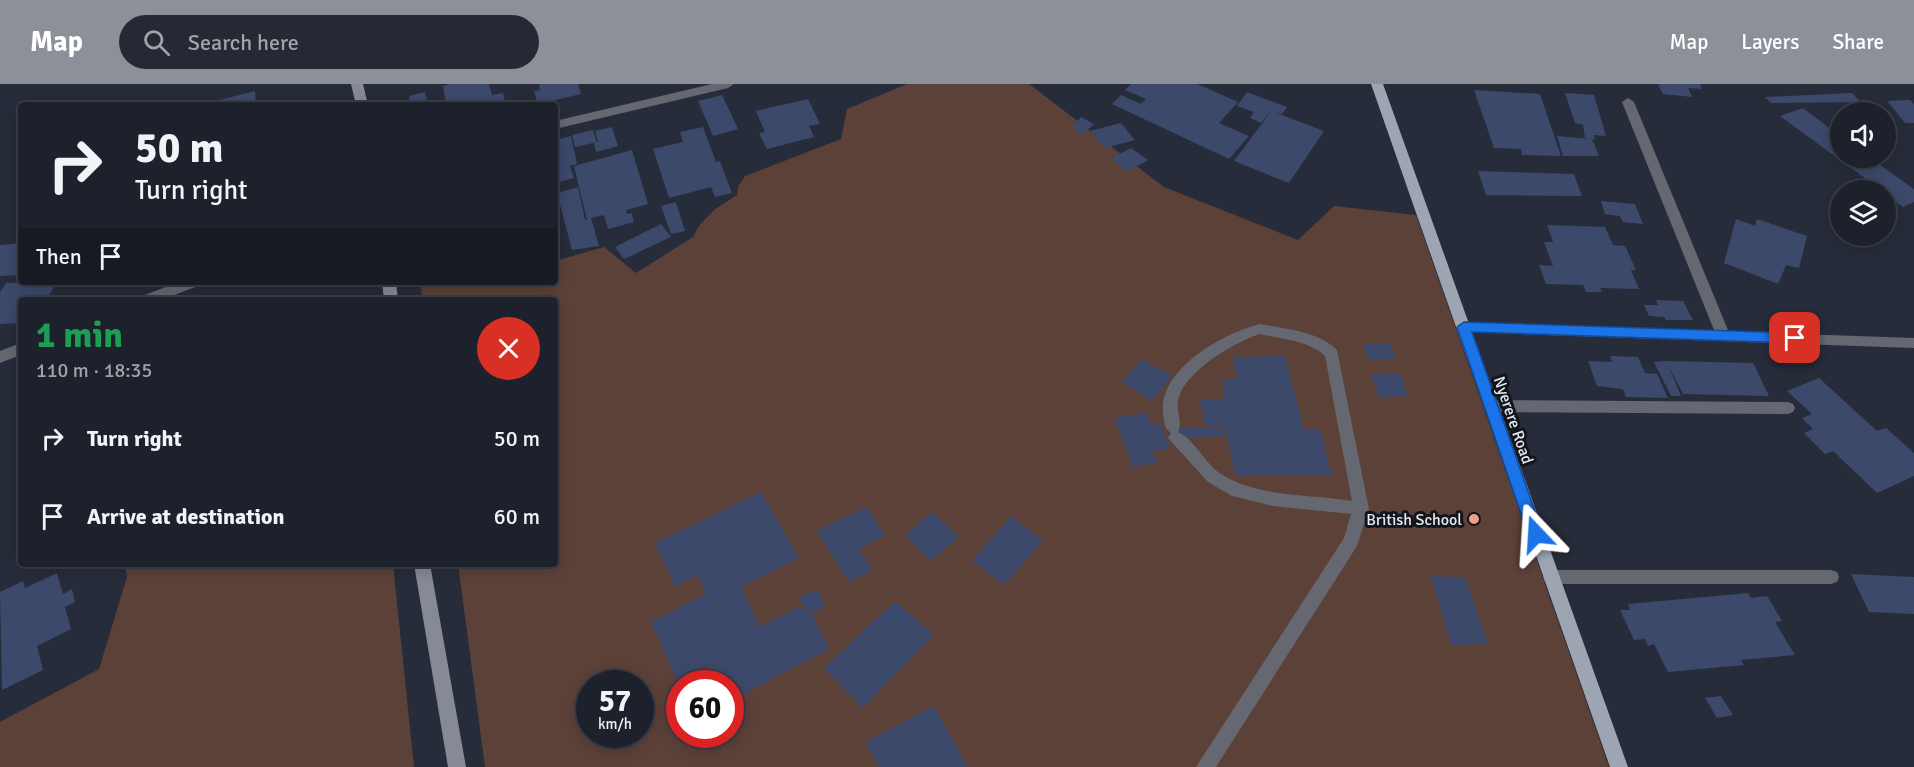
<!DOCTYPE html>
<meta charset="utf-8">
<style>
:root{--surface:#1d212c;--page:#252934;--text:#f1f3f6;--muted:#a0a3a9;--line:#3b3e48;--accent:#8c9099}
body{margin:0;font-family:Signika,sans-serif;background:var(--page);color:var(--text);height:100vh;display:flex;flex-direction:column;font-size:22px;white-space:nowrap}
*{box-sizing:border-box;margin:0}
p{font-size:20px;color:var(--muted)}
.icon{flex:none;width:33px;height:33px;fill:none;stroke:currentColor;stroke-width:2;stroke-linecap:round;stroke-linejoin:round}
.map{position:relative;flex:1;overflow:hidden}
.panel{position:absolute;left:18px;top:213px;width:540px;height:270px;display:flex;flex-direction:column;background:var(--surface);border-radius:6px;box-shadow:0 3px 15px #0003,0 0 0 2px var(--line)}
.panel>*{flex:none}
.banner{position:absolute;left:18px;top:18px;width:540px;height:183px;border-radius:6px;box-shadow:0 3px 15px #0003,0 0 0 2px var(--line);background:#1d212c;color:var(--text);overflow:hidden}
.tools{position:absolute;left:1830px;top:18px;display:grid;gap:12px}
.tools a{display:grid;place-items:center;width:66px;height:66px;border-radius:50%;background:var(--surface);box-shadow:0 3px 15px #0003,0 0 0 2px var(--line);font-size:30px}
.speed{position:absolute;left:576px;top:586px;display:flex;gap:12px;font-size:30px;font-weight:700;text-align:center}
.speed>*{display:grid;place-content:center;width:78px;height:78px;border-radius:50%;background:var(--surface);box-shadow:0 3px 15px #0003,0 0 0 2px var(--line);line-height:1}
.speed small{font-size:15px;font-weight:400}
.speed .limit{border:9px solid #d22;background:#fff;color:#111}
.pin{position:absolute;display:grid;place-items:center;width:51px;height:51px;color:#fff;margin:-26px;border-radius:12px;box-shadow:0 3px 9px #0006}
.me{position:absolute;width:66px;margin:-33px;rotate:340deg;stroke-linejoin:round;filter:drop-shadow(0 0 4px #0008)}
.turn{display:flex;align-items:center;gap:21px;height:126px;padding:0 18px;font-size:27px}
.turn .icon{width:78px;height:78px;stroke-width:2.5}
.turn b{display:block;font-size:42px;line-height:51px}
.then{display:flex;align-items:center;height:57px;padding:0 18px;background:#0003;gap:12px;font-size:22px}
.round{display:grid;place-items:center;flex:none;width:63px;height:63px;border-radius:32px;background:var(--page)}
.head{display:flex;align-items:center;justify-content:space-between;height:102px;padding:0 18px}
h1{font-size:36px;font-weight:700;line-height:45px;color:#1e9e55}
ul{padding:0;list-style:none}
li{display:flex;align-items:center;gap:18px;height:78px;padding:0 18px}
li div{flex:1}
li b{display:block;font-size:22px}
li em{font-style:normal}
header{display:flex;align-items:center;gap:36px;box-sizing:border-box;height:84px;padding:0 30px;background:var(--accent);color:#fff}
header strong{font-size:28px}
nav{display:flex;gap:33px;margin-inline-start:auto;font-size:21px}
.search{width:420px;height:54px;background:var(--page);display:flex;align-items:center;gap:15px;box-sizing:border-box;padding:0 21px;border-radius:33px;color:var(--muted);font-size:22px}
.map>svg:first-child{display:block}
.green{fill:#5c4139;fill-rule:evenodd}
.building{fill:#3c496b}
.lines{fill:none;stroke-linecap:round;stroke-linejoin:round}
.lane{fill:#656870;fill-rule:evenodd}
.street{fill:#656870;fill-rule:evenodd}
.secondary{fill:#858a95;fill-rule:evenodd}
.primary{fill:#9da4b2;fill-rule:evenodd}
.route{fill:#1a73e8;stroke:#114b97;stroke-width:1.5}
.poi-dot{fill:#f39f85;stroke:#12151b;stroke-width:2}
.labels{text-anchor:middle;stroke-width:6;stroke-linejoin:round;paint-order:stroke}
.street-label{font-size:16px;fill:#e7ebf4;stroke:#12151b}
.poi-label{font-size:16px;fill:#e7ebf4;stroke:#12151b;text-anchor:end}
</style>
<header>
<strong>Map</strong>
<div class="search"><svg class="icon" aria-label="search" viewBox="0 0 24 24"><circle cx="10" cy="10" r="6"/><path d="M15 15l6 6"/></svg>Search here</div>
<nav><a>Map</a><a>Layers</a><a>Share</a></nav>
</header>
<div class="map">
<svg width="1914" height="683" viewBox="0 0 1914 683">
<rect width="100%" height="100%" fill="#272c3a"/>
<path class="green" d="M907,0H1029L1164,103L1298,156L1334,122L1416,131L1609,683H485L458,480H555V216H423L420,198H555V177L604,163L636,189L693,153L699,142L714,126L737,111L738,103L745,92L841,55L847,25ZM590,600H640V651H590ZM680,600H730V651H680Z
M125,480H393L414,683H0V638L99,585L127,493Z"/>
<path class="building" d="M450,0H489L492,11L503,9L506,21H446L443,2Z
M539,0H578L581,10L538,20L534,7L540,6Z
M1131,0H1197L1238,18L1219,39L1249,52L1229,75L1112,20L1121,11L1141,20L1146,15L1125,6Z
M1658,0H1700L1702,5L1688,4L1692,13L1663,10Z
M1474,6L1540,10L1561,72L1522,71L1521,65L1494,64Z
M255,7L256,21H211L212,18Z
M425,8L428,21H410L409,12Z
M1247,8L1287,23L1282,30L1274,28L1324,47L1289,99L1234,77L1272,26L1261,39L1250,34L1254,28L1237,22Z
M1565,9L1594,11L1606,52L1594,51L1595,56L1592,55L1599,72H1563L1557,52L1591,55L1585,54L1583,41L1575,39Z
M1852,9L1861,18L1771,19L1765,13Z
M722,11L738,45L713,52L698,17Z
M808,15L820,40L809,42L814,53L767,65L759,49L765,48L756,27Z
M1910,16L1914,20V39H1905L1887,17Z
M1803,24L1840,52V74H1870L1914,105V118L1903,123L1886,110V106H1881L1780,32Z
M1081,33L1094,40L1082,51L1072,43Z
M1121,39L1135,56L1105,64L1090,47Z
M612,43L618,62L596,68L594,59L598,58L595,47Z
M703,43L716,78L720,77L732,109L715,113L711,103L669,114L653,65L683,58L680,48Z
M593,46L597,58L575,63L572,51Z
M571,52L577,80L570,82L574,94L555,99V56Z
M1131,64L1148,76L1127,88L1111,74Z
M632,66L648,120L626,126L627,130L632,129L634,138L608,145L604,131L591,134L599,162L572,166L557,109L578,103L585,136H587L574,82Z
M1478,87L1574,90L1582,112L1486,111Z
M1601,117L1635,120L1643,140L1623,138L1620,132L1605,130Z
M676,118L685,147L671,150L661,122Z
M1736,135L1755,142L1757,135L1807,152L1799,184L1786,181L1778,200L1724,179Z
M661,140L671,153L624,175L615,163Z
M1547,141L1605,143L1613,161L1625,162L1636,186H1631L1639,205L1600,204L1602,208H1586L1583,201L1546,200L1539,181L1553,182L1544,158H1553Z
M21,159V191L0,192V161Z
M57,198L46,216H21V239L0,240V208L6,199Z
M1656,216L1683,217L1693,236H1666L1664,233L1649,232L1644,221H1658Z
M1363,259H1390L1396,276H1368Z
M1285,272L1304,345H1320L1332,391H1235L1225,341H1205L1200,316H1225L1222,296H1237L1232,273Z
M1610,272L1638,273L1645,289L1657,290L1668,314L1626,313L1623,305L1597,302L1588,277L1612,278Z
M1142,275L1172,292L1152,317L1122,298Z
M1666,277L1753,279L1769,312L1683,310L1668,281L1681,312H1671L1654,278Z
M1400,289L1408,312L1379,313L1371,290Z
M1819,294L1877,347L1886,344L1914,369V392L1877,409L1833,367L1825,370L1804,349L1813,345L1802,334L1812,330L1787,307Z
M1146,328L1151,340L1160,339L1170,364L1152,367L1157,379L1133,383L1114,334Z
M1225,343L1226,352L1170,354L1167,344Z
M761,408L799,474L741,503L760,543L798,523L805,525L811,528L829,565L730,617V600H715L708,581L677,596L651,538L707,509L697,491L675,503L655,459Z
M866,423L885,451L859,465L872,486L849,498L817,447Z
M932,428L959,453L931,477L905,451Z
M1011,432L1043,457L1004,501L972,477Z
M57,489L63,510L72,505L75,518L65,523L71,545L37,562L43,586L2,606L0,508L23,497L25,504Z
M1851,490L1914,493V530L1869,528Z
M1431,492L1465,493L1488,560L1451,561Z
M817,504L824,522L814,528L806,524L798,515Z
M1748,509L1751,514L1767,512L1782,537L1775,538L1795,571L1741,576L1744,581L1668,588L1654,560L1648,562L1645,555L1634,556L1620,526H1630L1628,520Z
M895,517L934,551L863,624L824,584Z
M1721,612L1733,631L1717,634L1705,614Z
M933,622L968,683H879L866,658Z"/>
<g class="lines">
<path class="lane" d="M1628,14L1634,18L1730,251L1728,255L1723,256L1716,251L1622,18Z
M1260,240C1285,245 1318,247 1337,266L1369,425L1357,462L1216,683H1196L1344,454L1351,430L1273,422L1232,412L1208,398L1168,354L1171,349C1164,345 1164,337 1163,329C1159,284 1224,249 1260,240ZM1260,250C1281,255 1310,257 1325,272L1352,417C1308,410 1260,414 1221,390C1205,380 1196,357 1178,348C1183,339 1176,327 1178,316C1184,288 1234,258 1260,250Z
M1490,316L1788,318L1793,320L1795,324L1793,328L1788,330L1490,328L1485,326L1483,322L1485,318Z
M1551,486H1831L1837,488L1839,493L1837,498L1831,500H1551L1545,498L1543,493L1545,488Z"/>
<path class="street" d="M712,0H734L728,4L555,45V37Z
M179,198H200L198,202L161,216H140L142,212Z
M1464,238L1914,254V264L1464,248L1457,243Z
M21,259V271L0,279V267Z"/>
<path class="secondary" d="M351,0H363L368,21H356Z
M382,198H396L398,216H384Z
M414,480H430L466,683H448Z"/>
<path class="primary" d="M1371,0H1383L1628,683H1610Z"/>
</g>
<path class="route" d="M1464,238L1795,249L1801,254L1795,259L1472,248L1543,450L1541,454L1536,456L1531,454L1528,450L1457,243Z"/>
<circle class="poi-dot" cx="1474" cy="435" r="6"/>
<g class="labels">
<g class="street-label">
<text transform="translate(1514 336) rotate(71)" y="6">Nyerere Road</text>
</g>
<g class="poi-label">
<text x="1462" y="441">British School</text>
</g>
</g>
</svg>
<div class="tools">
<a><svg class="icon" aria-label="sound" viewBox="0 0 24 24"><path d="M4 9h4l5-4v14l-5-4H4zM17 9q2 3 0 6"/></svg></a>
<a><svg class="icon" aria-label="layers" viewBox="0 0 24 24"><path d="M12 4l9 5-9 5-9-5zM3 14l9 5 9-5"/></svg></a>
</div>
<div class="speed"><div>57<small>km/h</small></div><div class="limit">60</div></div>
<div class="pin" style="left:1795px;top:254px;background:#d93025"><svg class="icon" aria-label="arrive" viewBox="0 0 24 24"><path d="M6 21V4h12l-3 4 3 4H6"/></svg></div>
<svg class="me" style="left:1536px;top:450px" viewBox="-20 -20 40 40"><path d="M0-17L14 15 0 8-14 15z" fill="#1a73e8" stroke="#fff" stroke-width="4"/></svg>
<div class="banner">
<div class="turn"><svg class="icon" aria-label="right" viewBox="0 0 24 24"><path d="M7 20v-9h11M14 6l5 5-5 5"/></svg><div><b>50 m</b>Turn right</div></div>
<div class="then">Then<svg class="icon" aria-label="arrive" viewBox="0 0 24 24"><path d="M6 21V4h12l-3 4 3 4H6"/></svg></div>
</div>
<section class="panel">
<div class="head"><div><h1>1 min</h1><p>110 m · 18:35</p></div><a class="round" style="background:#d93025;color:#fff"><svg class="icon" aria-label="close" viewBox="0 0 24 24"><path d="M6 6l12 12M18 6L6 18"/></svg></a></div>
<ul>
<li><svg class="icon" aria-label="right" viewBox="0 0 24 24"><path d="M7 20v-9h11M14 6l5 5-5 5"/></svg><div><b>Turn right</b></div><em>50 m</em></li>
<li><svg class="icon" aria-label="arrive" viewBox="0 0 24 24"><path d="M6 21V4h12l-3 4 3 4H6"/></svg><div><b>Arrive at destination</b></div><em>60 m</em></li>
</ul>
</section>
</div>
